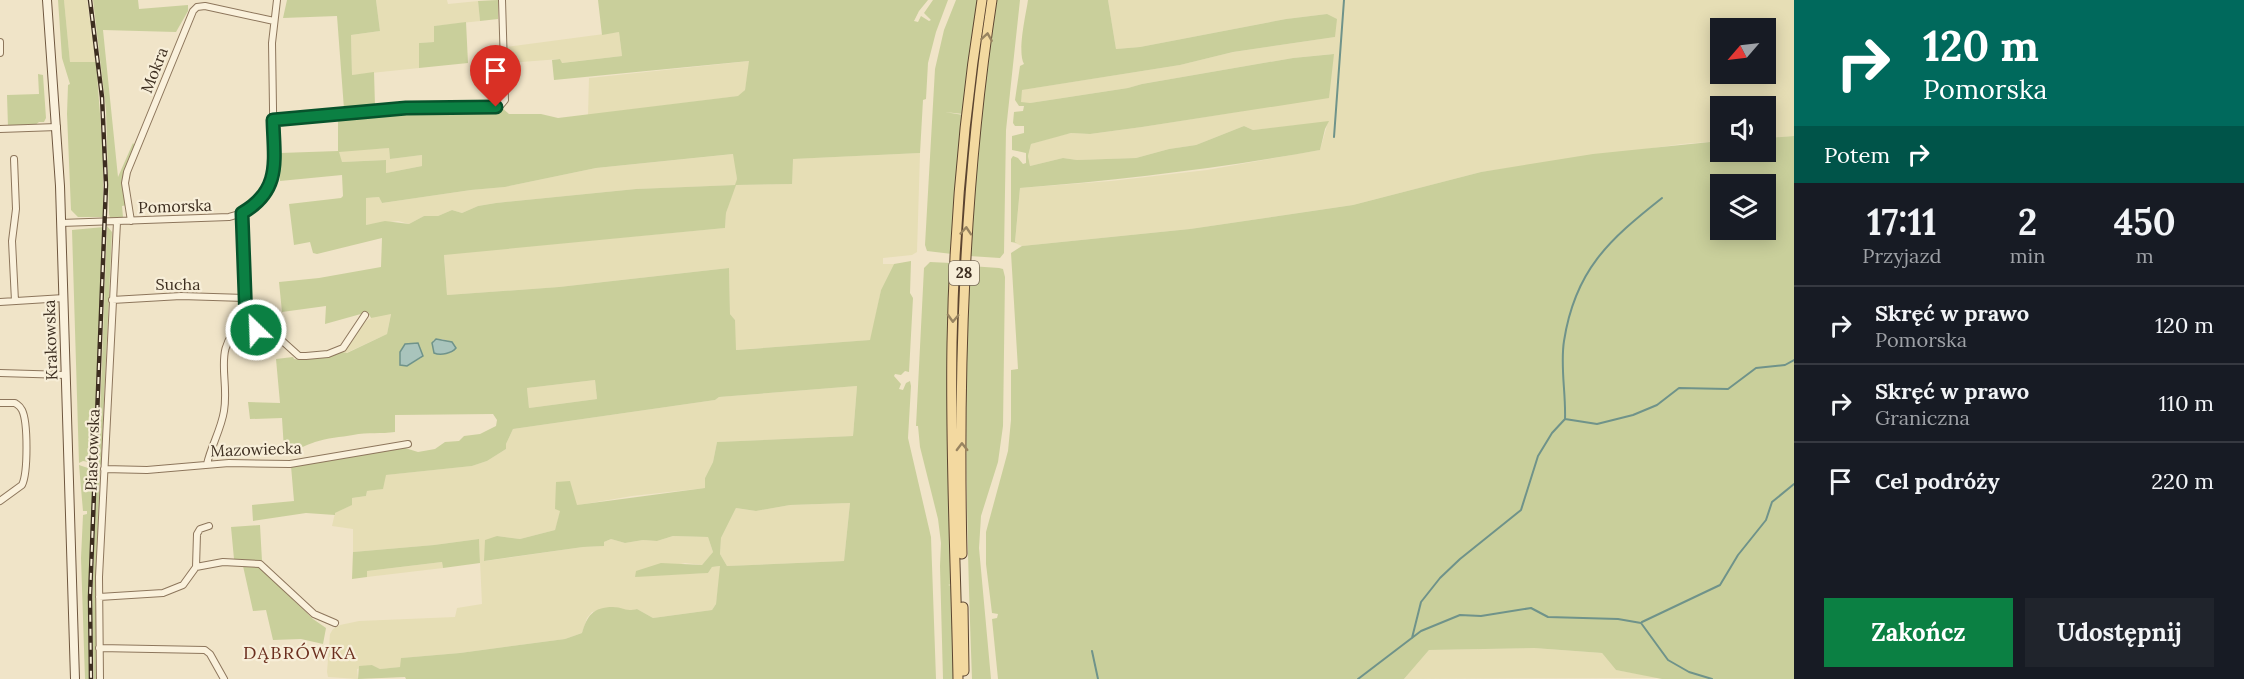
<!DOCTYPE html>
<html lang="pl">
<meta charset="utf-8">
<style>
:root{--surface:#171b24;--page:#20242c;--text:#f1f3f6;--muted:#9ea1a6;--line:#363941;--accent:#0b8043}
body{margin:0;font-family:Lora,serif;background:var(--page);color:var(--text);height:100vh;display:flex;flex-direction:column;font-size:22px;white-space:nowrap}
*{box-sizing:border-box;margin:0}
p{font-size:20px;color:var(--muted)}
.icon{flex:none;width:33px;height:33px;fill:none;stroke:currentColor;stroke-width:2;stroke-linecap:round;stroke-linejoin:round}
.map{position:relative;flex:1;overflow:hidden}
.panel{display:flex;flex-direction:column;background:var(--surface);width:450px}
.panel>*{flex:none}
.hud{background:#00695c;color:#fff;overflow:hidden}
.needle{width:39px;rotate:242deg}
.buttons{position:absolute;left:1710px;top:18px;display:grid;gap:12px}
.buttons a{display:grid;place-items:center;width:66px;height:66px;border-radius:0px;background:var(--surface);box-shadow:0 3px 15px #0003;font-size:30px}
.pin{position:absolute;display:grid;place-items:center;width:51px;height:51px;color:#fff;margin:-62px -26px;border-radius:50% 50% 50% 0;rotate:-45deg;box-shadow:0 0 6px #0007}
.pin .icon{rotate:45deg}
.me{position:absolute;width:66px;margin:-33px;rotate:336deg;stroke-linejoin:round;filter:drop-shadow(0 0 4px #0008)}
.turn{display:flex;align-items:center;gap:21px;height:126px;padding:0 30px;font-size:27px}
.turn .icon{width:78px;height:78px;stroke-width:2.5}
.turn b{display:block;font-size:42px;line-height:51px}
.then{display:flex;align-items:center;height:57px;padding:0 30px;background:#0003;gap:12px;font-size:22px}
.eta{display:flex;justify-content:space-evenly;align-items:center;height:102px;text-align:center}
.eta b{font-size:36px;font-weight:700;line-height:42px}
.action{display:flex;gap:12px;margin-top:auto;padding:12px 30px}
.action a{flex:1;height:69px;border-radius:0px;background:var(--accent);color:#fff;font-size:24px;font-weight:700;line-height:69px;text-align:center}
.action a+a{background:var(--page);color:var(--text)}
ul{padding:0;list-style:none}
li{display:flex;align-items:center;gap:18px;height:78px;padding:0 30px;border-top:2px solid var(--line)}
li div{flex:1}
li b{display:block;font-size:22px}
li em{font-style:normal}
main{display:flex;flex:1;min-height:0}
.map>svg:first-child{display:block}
.farmland{fill:#e6deb5;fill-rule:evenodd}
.green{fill:#c9cf9b;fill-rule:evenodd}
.water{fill:#a9c4bc;stroke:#6f938a;stroke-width:1.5}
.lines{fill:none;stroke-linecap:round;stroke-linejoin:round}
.stream{stroke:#6f938a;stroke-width:2}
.minor-casing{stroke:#8d765c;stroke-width:8}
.secondary-casing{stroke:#6f573f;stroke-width:10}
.primary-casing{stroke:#5b4430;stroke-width:11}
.minor{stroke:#faf1dc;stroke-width:6}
.secondary{stroke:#faf1dc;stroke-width:8}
.primary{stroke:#f3d9a0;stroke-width:9}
.rail-casing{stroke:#3d2e20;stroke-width:4.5}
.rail{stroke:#f7eed8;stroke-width:2;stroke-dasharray:7;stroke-linecap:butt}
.oneway{stroke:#988460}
.route-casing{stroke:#07532c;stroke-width:15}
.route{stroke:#0b8043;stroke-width:10}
.labels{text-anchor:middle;stroke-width:4.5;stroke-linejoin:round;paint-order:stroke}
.shield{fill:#f7eed8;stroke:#756857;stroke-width:1.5}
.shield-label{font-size:15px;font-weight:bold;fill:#3d2e20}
.street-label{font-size:16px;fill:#3d2e20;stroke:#f7eed8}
.neighbourhood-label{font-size:18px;letter-spacing:1.5px;fill:#6b2e1e;stroke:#f7eed8}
</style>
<main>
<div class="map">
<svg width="1794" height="679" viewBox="0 0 1794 679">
<rect width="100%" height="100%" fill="#f0e4c8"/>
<path class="farmland" d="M64,0H87L96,62H70Z
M376,0H447L448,4L478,1L480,21L434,26V42L419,43V68L352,75L351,35L380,31Z
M1108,0H1794V136L1766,138V106H1720V141L1682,144L1481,172L1353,205L1190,229L1022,246L1015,243L1020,188L1111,181L1207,170L1320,150L1328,122L1253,130L1244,126L1196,145L1169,149L1136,158L1077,160L1063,158L1030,166L1028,156L1031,144L1058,136L1071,133L1090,134L1142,127L1243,111L1333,54L1293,58L1142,84L1128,88L1030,103H1021V90L1180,65L1233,52L1335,37L1327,14L1286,19L1140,47L1116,49ZM1720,28H1766V74H1720Z
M619,32L622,56L561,63L560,59L508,63L507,47Z
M750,61L745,90L739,96L588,115L589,78Z
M389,148L390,159L422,155V166L386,173L385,160L341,162L338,151Z
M920,153L917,252L912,255L883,258V264H894L881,290L871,340L735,350V320L730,314L729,268L559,287L447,295L444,254L725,228L726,213L735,185L636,189L496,203L478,206L462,213L452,210L438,216H424L409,224L398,221L366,225V198L379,197L382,203L471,190L505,187L596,168L734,154L737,179L736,185L792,184V159Z
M391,313L387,334L346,353L342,352L366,321L375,316Z
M595,380L597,399L529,408L527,388Z
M857,386L853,436L717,442L713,462L705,478L706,488L632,496L579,505L561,510L555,530L520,539L497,536L485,561L583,547L603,546L604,542L611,539L625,543L643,540L657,541L673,536L708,537L713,552L702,565L685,563L635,576L708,573L712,567L721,566L716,604L712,610L653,618L637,609L626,612L614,607L592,612L587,618L582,633L565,639L460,653L401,658V667L380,669L372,665L357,669L358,679L328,677L327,672L330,634L333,629L340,625L359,621L455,617L457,608L482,604L479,539L434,545L353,552V529L332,526L335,513L351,505L352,498L366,496L367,491L382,489L385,475L472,466L487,461L506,449V444L513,429L715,400L719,397Z
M850,503L844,561L727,566L720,554L721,538L736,508L756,511L790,505Z
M442,562L443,568L367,577V571Z
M1534,648L1602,653L1616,670L1662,678L1404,679L1429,650Z"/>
<path class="green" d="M58,0H64L70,62H96L103,153V217H78L71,210L67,114L68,85L70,84L62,58Z
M93,0H138L139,9L188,5V11L176,32L103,30L118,177L133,143L136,147L123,179L128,205L122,206L123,217L110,218L109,214L106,110Z
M287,0H376L380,31L351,35L352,75L374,72L375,106L344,109L337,16L283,18Z
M498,0V19L480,21L478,1Z
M598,0H928L919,11L914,21L918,22L921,16L929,21L931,20L924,13L933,0H948L936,32L928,63L926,99L923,100L920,153L793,159L792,184L736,185L726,213L725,228L444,255L447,295L559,287L729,268L730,314L735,320L736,350L870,340L881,290L894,264L911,261L910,293L913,298L909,372L905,371L901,375L895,374L894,376L901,384L899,389L903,390L906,383L910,381L911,386L908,438L931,537L936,679H406L405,677L358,679L359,666L372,665L380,669L400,667L401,658L460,653L565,639L582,633C587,616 593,607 613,607C624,607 624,612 637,609L653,618L712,610L716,604L720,566L712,567L708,573L635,577L636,571L661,563L702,565L713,552L708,537L673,536L657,541L643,540L625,543L611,539L604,542V546L583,547L484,561L485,540L497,536L520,539L555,530L560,511L555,509L556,482L570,481L577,505L705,488V478L713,462L717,442L853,436L857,386L719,397L715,400L513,429L506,444V449L487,461L472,466L386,475L383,489L367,491L366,496L352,498V505L335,513V515L306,513L253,521L252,505L294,501L291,466L405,448L418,452L435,449L445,442L459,441L464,436L480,434L496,426L497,420L493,414L395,415V432C381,434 368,432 353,435C341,437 327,438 315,442C301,447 300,450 284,450L282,418L250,419L248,402L280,403L276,359L293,357L294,359L301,360L342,352L347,353L387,334L391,314L371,318L368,312L325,324L326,306L282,312L279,282L319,278L381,267L382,238L317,254L313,253L310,242L294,245L289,204L341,198L343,196L342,175L280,181V153L338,151V118L420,109L501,107L509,114H541L558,118L738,96L745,90L749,61L554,80L552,60L560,59L562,63L622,56L619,32L602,35ZM389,148L390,159L422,155V166L386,173V160L342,162L339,152ZM733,154L737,179L735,185L636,189L496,203L478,206L462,213L452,210L438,216H424L409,224L385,221L366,225V198L379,197L382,203L471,190L505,187L596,168ZM442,339L452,342L451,353L440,354L433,350V340ZM418,343L421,358L407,366L400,365V352L405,344ZM595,380L597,399L529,408L527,388ZM850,503L844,561L727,566L720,554L721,538L736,508L756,511L790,505Z
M956,0H978L963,114L945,112L963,115L952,254L927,251L925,245L935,69L944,30Z
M997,0H1020L1006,130L1004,253L1000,258L969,256L982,105Z
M1028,0H1108L1116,49L1140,47L1286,19L1327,14L1337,19L1335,37L1233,52L1180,65L1022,90L1021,102L1030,103L1128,88L1142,84L1293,58L1334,54L1329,98L1142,127L1090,134L1071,133L1031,144L1028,156L1030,166L1063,158L1077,160L1136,158L1169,149L1196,145L1244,126L1253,130L1329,121L1325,129L1320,150C1221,168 1122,180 1020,188L1015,242L1017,243L1011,242V159L1013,156L1018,158L1023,164L1026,163V153L1012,150V136L1024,133V126H1015L1013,123L1014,112L1023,111L1024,106H1019L1015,100L1020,66L1024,64C1017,52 1026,14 1028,0Z
M466,22L468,63L419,68V43L434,42V26Z
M38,74L43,75L46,118L44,122H39L34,126L8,127L7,95L39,94Z
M1794,136V679H1662L1616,670L1602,653L1534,648L1429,650L1404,679H998L992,619L997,618L998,614L992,613L986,564V532L1008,451L1011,420V370L1018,369L1011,253L1022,246L1190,229L1353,205L1481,172L1593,154L1720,141V152H1766V138ZM1766,184V230H1720V184Z
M107,226L112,232L101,464L98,468Z
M104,227L94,463L83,461L79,463L72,230Z
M930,262L951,263L952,584L948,585L952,586L954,679H943L940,566L941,543L938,519L920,447L918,426H916L924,268Z
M970,266L999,268L1003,269L1005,277L1003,426L998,462L981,516L979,548L991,679H972C967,541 963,403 970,266Z
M79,465L94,470L88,610L89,679H85L81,558L83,515L87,514V511H83Z
M100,468L96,587L97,679H94L92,621L96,470Z
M260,525L262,561L234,559L231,527Z
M479,539L480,563L443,568L442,562L367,571V577L352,579L353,552L434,545Z
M243,566L259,567L313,619L326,628L323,644L301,639L273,640L266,610L253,611Z"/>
<path class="water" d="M436,339L452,342L456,348C452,353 441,356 434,353L432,343Z
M418,343L423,356L407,366L400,365V352L405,344Z"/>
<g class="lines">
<path class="stream" d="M1334,137L1344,0
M1565,419C1566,393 1560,366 1564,341C1575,270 1609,240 1662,198
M1642,622L1720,585L1738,555L1766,520L1772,502L1794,484
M1412,638L1421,602L1440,578L1460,559L1521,510L1538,456L1552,433L1565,419L1597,424L1633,415L1657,405L1679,388L1728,389L1756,368L1785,365L1794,360
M1092,651L1098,679
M1358,679L1421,631L1460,615L1481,616L1531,608L1548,617L1618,619L1641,623L1668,660L1689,672L1712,679"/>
<defs>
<path id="minor" d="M0,42V53
M273,120L406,108L500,106L505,100L502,0
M0,129L57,127
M14,159L16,209L12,241L15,301
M242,213L246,321
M131,221L125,183L127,172L193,11L197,7L205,6L274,21
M61,223L229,217C251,212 270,195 274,173L272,43L277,0
M112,300L181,296L245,298
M0,302L64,298
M246,321L256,330L279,338L299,356H306L328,354L343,348L365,315
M0,373L66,375
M0,403H15C19,406 20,406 22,410C28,422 28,473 22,485L0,501
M207,464C211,446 221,430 224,411C230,376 210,347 246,321
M104,469L147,470L229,463L290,464L408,444
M196,567L197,534L200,529L209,526
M99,597L163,593L183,585L196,567L223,562L260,564L314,614L335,623
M99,648L205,650L210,654L224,679
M100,679L99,577L117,222"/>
<path id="secondary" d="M47,0L60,186L75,679"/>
<path id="primary" d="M962,554C958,368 964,184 992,0
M963,607L964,671
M958,679C956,567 950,455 952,343C954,229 964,113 982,0"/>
</defs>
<use href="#minor" class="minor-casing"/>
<use href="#secondary" class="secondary-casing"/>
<use href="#primary" class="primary-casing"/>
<use href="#minor" class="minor"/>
<use href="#secondary" class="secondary"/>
<use href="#primary" class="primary"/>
<defs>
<path id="rail" d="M90,0L102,97L106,185L90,597L91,679"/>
</defs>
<use href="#rail" class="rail-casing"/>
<use href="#rail" class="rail"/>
</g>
<defs><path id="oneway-chevron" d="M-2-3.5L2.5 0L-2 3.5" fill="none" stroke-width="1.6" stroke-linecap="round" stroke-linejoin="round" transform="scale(1.5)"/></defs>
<g class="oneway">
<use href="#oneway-chevron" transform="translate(987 37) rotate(-81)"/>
<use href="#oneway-chevron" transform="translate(966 231) rotate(-86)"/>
<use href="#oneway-chevron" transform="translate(953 318) rotate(92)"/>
<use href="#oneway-chevron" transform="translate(962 447) rotate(-91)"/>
</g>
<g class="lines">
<defs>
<path id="route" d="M256,330L246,321L242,213C282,190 274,160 273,120L406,108L496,107"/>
</defs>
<use href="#route" class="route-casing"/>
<use href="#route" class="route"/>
</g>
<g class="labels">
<rect class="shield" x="949" y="261" width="30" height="24" rx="4.5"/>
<g class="shield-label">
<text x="964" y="278">28</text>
</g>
<g class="street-label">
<text transform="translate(154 70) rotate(-69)" y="6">Mokra</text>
<text transform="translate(175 206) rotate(-2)" y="6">Pomorska</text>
<text x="178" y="290">Sucha</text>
<text transform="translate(50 340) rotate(-92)" y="6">Krakowska</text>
<text transform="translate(256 449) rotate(-2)" y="6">Mazowiecka</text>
<text transform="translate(92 450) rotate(-88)" y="6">Piastowska</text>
</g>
<g class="neighbourhood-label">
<text x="300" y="659">DĄBRÓWKA</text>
</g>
</g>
</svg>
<div class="buttons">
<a><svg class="needle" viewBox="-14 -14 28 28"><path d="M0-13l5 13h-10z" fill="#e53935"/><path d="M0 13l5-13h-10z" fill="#9ea1a6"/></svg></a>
<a><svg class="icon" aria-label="sound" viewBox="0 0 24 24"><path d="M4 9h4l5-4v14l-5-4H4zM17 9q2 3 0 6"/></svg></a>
<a><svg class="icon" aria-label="layers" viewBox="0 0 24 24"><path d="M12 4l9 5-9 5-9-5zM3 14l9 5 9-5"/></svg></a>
</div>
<div class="pin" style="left:496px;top:107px;background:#d93025"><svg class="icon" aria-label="arrive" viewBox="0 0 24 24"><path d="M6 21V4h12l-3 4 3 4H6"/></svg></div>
<svg class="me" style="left:256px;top:330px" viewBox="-20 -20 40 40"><circle r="17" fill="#0b8043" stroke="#fff" stroke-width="3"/><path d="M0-11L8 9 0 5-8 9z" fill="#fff"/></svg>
</div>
<section class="panel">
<div class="hud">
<div class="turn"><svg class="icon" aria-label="right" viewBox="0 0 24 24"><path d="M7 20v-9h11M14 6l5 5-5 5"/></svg><div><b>120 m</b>Pomorska</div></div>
<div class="then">Potem<svg class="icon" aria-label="right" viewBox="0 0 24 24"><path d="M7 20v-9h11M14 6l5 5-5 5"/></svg></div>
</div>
<div class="eta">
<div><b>17:11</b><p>Przyjazd</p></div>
<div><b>2</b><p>min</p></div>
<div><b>450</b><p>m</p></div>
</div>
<ul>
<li><svg class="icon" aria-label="right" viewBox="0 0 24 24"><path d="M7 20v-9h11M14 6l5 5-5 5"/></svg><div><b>Skręć w prawo</b><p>Pomorska</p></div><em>120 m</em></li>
<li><svg class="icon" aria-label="right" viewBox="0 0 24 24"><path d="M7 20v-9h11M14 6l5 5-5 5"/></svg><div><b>Skręć w prawo</b><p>Graniczna</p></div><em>110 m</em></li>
<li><svg class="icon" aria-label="arrive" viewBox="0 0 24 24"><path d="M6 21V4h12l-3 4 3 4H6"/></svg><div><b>Cel podróży</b></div><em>220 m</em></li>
</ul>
<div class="action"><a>Zakończ</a><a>Udostępnij</a></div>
</section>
</main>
